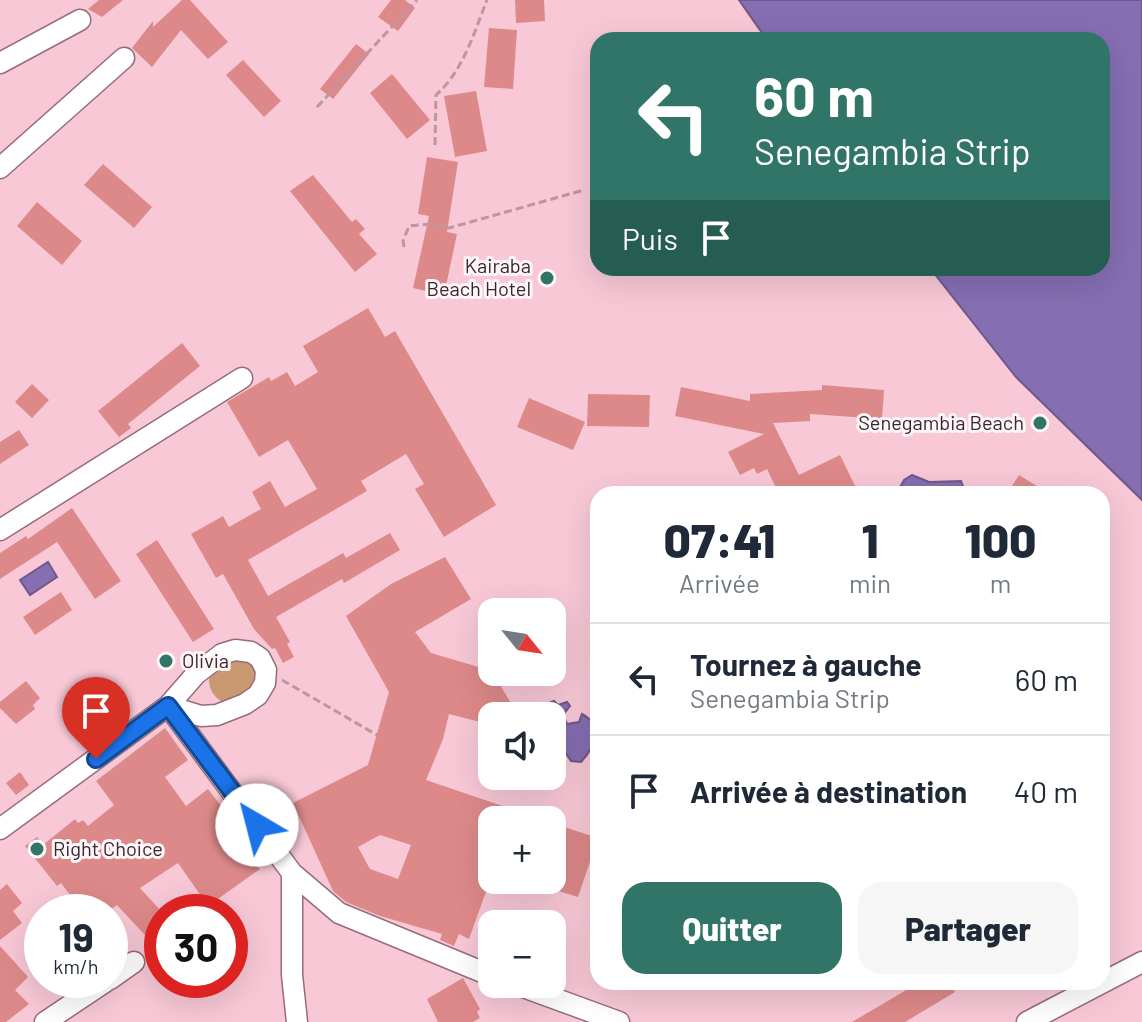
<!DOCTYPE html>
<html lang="fr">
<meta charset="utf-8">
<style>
:root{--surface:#fff;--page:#f6f6f7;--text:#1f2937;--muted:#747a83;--line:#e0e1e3;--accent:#307568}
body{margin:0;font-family:Barlow,sans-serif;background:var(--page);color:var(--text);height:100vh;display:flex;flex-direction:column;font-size:30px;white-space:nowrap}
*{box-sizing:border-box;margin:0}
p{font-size:26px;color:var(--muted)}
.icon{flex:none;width:44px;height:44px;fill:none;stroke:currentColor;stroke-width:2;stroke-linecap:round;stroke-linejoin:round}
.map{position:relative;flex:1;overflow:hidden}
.panel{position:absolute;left:590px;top:486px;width:520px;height:504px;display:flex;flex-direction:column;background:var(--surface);border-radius:24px;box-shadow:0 8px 32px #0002}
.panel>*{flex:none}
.top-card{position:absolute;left:590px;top:32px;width:520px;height:244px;border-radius:24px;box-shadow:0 8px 32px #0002;background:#307568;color:#fff;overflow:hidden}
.needle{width:52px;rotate:120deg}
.buttons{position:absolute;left:478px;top:598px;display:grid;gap:16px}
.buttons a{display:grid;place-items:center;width:88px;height:88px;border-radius:16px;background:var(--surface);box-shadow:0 8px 32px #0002;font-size:40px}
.speed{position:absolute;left:24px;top:894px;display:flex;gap:16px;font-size:40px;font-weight:700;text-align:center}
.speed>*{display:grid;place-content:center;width:104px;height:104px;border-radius:50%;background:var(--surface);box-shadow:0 8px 32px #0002;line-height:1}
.speed small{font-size:20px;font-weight:400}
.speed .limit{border:12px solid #d22;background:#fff;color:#111}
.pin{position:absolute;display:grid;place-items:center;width:68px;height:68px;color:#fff;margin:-82px -34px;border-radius:50% 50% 50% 0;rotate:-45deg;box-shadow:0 0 8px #0007}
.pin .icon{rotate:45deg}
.me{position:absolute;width:88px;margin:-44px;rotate:323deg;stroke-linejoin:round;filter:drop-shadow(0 0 6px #0008)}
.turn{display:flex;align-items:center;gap:28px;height:168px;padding:0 32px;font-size:36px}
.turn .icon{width:104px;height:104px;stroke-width:2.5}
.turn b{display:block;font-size:56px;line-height:68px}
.then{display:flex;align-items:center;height:76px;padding:0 32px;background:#0003;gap:16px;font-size:30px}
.eta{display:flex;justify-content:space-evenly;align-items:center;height:136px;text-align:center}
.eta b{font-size:48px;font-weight:800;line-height:56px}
.cta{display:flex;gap:16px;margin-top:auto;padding:16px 32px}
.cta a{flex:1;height:92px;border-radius:24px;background:var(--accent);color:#fff;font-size:32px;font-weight:800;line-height:92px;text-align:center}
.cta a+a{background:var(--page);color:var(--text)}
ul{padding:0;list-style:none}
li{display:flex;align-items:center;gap:24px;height:112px;padding:0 32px;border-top:2px solid var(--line)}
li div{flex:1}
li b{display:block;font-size:30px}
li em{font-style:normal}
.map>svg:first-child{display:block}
.green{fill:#cb9971}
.water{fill:#866eb2;stroke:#6f598a;stroke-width:2}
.building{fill:#de8989;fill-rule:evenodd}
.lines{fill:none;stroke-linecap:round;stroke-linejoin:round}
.minor-casing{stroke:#976c79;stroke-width:23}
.path{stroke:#bc96a1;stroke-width:3;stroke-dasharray:8 4;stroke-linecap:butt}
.minor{stroke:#fff;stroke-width:20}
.route-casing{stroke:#114b97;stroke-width:20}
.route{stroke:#1a73e8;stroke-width:14}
.poi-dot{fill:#307568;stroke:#fcf6f8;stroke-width:3}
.labels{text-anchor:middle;stroke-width:6;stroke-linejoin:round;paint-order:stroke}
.poi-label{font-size:20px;fill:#39272c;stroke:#fcf6f8;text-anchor:end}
</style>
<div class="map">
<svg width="1142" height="1022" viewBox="0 0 1142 1022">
<rect width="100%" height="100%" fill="#f8c8d6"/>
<path class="green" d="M248,654L262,684L227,704C210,697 205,683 212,666Z"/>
<path class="water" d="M739,0H1142V500L1016,377L930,268H1102V40H767Z
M912,475L929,482L961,481L966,494H907L900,487L904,480Z
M48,562L57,577L30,595L20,580Z
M554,701L558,705L567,702L570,706L563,715L567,724L579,722L582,714C603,725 595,747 581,762L571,761L565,752L560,758L552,752V716H546L551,702Z"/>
<path class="building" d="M99,0H123L102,17L88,9Z
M182,0H190L228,42L208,59L181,30L152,67L132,48L153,21V27Z
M391,0H405L415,8L398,31L378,17Z
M515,0H544L545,21L516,23Z
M489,28L517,30L513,89L484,87Z
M356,44L369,54L333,99L320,89Z
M243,60L281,101L264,117L226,75Z
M392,74L430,120L407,139L370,93Z
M476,91L487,151L455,157L444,96Z
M427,157L458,162L447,232L457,234L444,295L413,288L429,216L418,214Z
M103,164L152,207L134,228L84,185Z
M313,175L352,222L356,219L365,229L359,234L377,254L355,272L290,191Z
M37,202L82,241L62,265L17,226Z
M368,308L385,337L395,331L496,505L444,537L415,489L424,484L406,454L361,481L367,491L248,560L268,596L343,553L346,558L390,533L400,550L344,583L342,579L276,617L290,642L287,644L294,657L283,663L275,648L272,649L254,629L223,574L216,578L191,534L223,516L229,527L261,509L252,492L270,481L285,507L317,489L288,440L259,457L227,402L269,377L271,381L287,372L295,386L318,372L303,346Z
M182,343L200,366L128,424L131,428L119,437L98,411Z
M32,384L49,400L32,418L15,402Z
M822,385L884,390L882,419L810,414V421L773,423L799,475L840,455L859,494H779L767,469L757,474L754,468L740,475L728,452L764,434L675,416L681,387L750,401V394L822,390Z
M588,394L650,395L649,427L587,426Z
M529,398L585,422L573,450L517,427Z
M19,430L29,445L0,464V442Z
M1019,475L1050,494H1007Z
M72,508L121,581L95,599L57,542L0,579V553L26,536L28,539Z
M157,540L214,629L193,642L136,554Z
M445,557L471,599L415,632L431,653L492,671L513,707L492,716L484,723L449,714L443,739L426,780L538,818V820H492V875L469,939L459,934L454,946L440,940L442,934L380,916L346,902L333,891L293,803L368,765L389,692L346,616L391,584ZM380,835L411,845L398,879L370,869L358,847Z
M61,592L72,610L35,635L23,617Z
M26,681L40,698L33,705L35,709L16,724L0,708V702Z
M96,702L108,717L98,725L86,711Z
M165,728L188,760L165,777L186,806L208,789L241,832L236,835L260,869L208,906L178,863L140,888L162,912V941L156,947L117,905L107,912H83L61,883L57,886L25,846L37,837L43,845L75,819L78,823L83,820L88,826L114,805L96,781Z
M20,772L29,785L16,795L6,783Z
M552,823L598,838L578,897L552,889Z
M7,884L22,903L13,911L22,923L0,940V890Z
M0,946L28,977L15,990L29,1004L6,1022H0Z
M463,978L480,1009L477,1012L480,1018L473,1022H438L427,999Z
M920,982H949L955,992L905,1022H852Z"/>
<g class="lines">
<defs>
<path id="minor" d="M0,63L80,20
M0,168L124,58
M0,530L242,378
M168,706L292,873L339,913L492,976
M0,829L168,706L196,674L222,654L235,650L251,652L260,658L266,670L265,683L258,695L245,704L217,715L201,716L168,706
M292,873V975L297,1022
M110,979L134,962
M515,984L619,1022
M45,1022L108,980
M1027,1022L1142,962"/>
</defs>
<use href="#minor" class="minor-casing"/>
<path class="path" d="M317,107L417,0
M435,145L436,95C463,71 474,33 487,0
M404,247L403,241L409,226L430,224L449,228L584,190
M282,680L377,735"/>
<use href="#minor" class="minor"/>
</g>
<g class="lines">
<defs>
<path id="route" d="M96,759L168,706L257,825"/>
</defs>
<use href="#route" class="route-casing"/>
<use href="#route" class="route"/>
</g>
<g class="poi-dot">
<circle cx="547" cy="278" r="8"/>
<circle cx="1040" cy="423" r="8"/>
<circle cx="166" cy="661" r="8"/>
<circle cx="37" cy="849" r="8"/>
</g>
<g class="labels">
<g class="poi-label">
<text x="531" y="273">Kairaba<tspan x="531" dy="23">Beach Hotel</tspan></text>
<text x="1024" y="430">Senegambia Beach</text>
<text x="182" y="668" text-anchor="start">Olivia</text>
<text x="53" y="856" text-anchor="start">Right Choice</text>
</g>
</g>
</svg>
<div class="buttons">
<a><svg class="needle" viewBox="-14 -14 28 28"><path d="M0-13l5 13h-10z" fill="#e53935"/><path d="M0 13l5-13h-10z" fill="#747a83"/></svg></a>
<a><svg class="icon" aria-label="sound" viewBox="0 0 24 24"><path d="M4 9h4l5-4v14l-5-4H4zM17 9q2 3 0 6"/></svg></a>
<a>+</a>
<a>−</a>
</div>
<div class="speed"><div>19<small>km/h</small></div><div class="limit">30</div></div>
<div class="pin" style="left:96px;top:759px;background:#d93025"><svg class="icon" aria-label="arrive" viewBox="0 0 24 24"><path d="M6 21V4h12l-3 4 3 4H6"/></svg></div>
<svg class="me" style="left:257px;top:825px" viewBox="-20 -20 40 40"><circle r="19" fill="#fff"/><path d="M0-13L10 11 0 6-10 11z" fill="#1a73e8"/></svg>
<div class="top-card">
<div class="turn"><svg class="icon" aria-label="left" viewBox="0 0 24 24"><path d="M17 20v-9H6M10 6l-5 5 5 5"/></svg><div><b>60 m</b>Senegambia Strip</div></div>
<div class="then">Puis<svg class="icon" aria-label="arrive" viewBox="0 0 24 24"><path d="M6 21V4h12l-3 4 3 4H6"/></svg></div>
</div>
<section class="panel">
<div class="eta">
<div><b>07:41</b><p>Arrivée</p></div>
<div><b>1</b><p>min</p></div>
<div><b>100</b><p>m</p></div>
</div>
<ul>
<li><svg class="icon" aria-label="left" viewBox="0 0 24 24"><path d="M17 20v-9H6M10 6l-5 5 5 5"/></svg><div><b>Tournez à gauche</b><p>Senegambia Strip</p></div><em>60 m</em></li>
<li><svg class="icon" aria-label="arrive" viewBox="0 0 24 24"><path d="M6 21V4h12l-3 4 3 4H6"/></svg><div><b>Arrivée à destination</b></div><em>40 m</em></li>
</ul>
<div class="cta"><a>Quitter</a><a>Partager</a></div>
</section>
</div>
